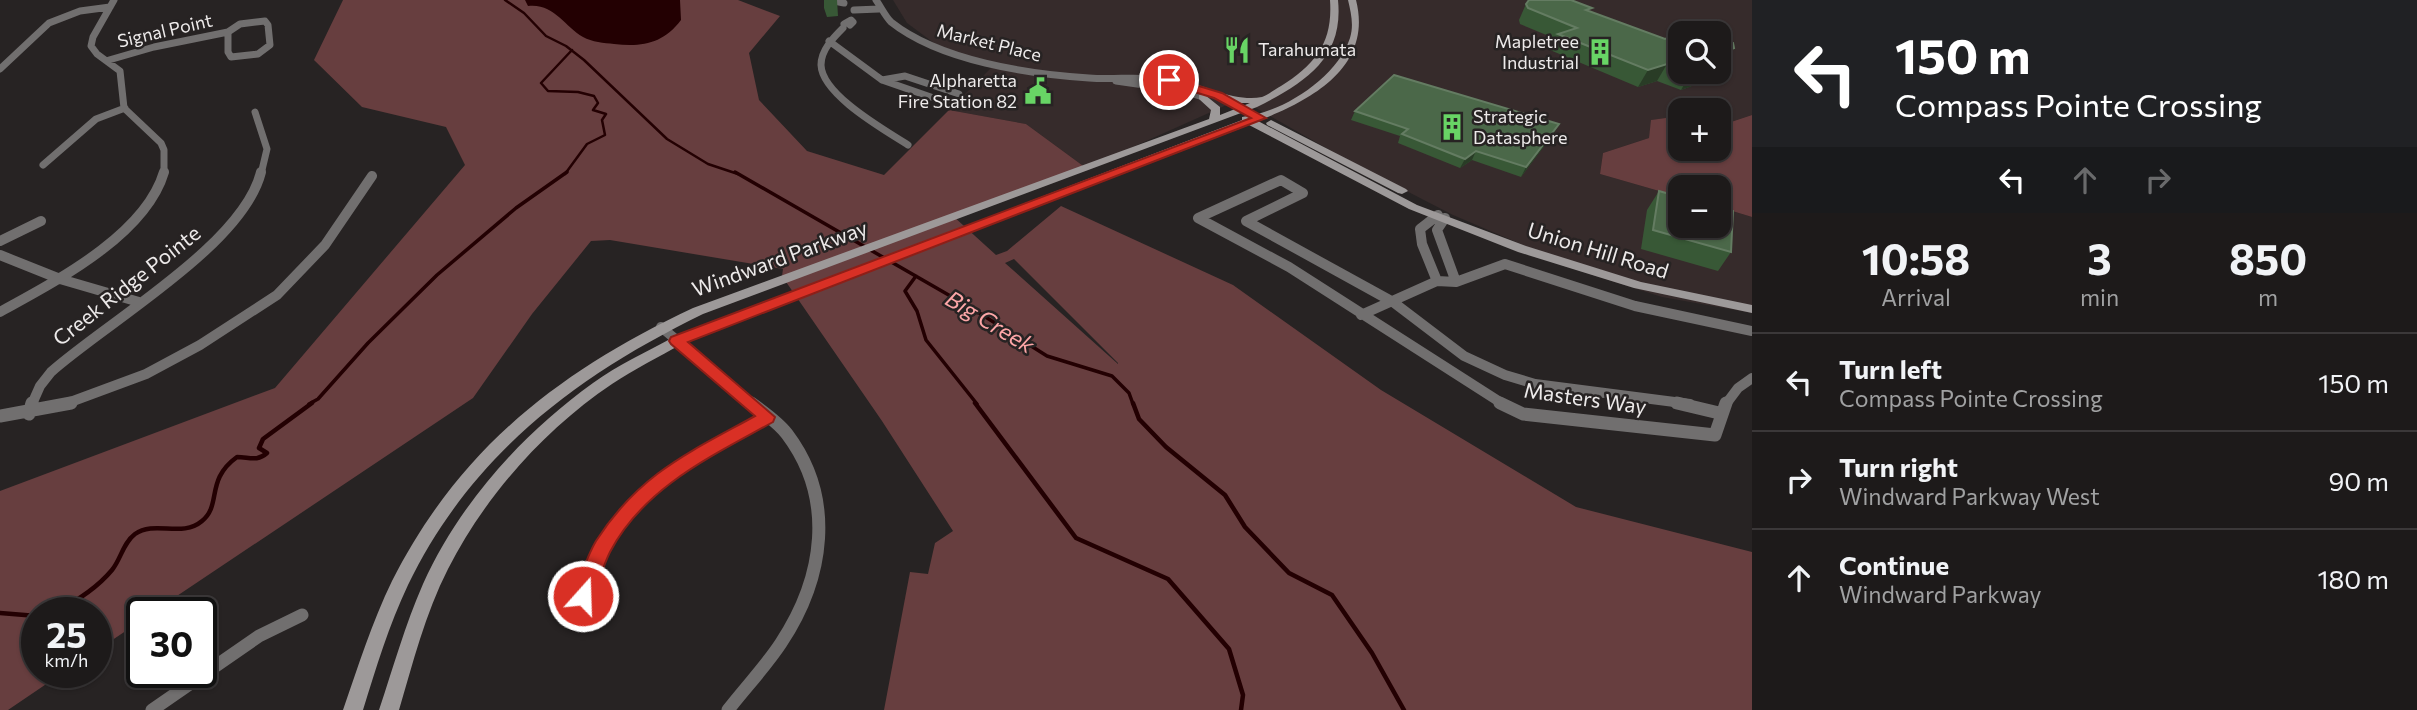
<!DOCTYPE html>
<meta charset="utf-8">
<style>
:root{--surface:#1d1a1a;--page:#252323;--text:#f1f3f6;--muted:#a0a1a2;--line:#3b3839}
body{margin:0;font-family:Commissioner,sans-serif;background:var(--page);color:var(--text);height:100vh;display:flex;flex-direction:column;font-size:26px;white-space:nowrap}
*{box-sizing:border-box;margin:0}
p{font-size:23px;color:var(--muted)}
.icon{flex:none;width:38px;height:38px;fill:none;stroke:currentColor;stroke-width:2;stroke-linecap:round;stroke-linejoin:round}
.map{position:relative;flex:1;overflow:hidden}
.side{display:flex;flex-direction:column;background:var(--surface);width:665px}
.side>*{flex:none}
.banner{background:#202124;color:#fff;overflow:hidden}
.controls{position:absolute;left:1668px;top:21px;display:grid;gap:14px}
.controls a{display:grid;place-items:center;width:63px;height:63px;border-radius:14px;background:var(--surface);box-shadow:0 2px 5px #0004,0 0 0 2px var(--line);font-size:35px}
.speed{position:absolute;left:21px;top:597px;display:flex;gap:14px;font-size:35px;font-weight:700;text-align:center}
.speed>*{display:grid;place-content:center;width:91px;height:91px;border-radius:50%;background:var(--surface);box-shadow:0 2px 5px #0004,0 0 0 2px var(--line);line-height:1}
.speed small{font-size:18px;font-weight:400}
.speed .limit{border:4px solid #111;border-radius:10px;background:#fff;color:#111}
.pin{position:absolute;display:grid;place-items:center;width:60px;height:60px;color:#fff;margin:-30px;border:4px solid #fff;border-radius:50%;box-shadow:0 2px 7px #0007}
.me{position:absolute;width:77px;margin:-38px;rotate:20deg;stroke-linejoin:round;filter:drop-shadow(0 0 5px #0008)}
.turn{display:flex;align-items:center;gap:24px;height:147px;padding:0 28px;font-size:32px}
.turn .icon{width:91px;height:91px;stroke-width:2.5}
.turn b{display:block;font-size:49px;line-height:60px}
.lanes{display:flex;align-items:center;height:66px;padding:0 28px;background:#0003;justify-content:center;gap:35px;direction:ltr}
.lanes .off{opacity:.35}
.eta{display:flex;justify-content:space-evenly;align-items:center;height:119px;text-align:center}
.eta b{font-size:42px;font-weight:700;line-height:49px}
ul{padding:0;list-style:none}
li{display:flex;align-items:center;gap:21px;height:98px;padding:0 28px;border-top:2px solid var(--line)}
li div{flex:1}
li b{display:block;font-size:26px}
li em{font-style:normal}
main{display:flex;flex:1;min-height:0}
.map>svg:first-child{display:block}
.built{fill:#362b2b;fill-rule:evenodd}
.green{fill:#673e3f;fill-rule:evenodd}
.water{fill:#230002}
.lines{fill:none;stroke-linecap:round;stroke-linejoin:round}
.stream-far2{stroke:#230002;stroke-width:2.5}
.stream-far1{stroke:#230002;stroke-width:3.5}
.stream{stroke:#230002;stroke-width:4.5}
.street-far2{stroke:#716f6f;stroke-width:7}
.street-far1{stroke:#716f6f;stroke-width:10}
.street{stroke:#716f6f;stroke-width:13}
.secondary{fill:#9d9999;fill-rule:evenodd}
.wall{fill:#385836}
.shaded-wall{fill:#293c26}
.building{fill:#4b6849;stroke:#647c62;stroke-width:2}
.route{fill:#d93025;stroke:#8d1f18;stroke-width:2}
.labels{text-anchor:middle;stroke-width:5;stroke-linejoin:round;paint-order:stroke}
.far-street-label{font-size:18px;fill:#edeaea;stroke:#272323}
.far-poi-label{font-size:18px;fill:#edeaea;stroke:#272323;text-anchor:end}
.street-label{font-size:21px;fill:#edeaea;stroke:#272323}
.water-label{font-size:23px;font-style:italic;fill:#fda6a7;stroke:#272323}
</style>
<main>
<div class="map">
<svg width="1752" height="710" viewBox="0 0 1752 710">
<rect width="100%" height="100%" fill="#272323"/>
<path class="built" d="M893,0H1752V115L1719,126L1718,110H1680V116L1652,120L1649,138L1603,153L1600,174L1680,197V226H1718L1719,207L1752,217V313L1662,297L1555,263L1537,251L1453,215L1356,165L1240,99L1086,168L1026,124L949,110L993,66L946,52L907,23ZM1680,33H1718V72H1680Z"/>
<path class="green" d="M343,0H738L780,16L749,53L759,100L807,151L884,175L949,110L1026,124L1086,168L953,216L996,255L1007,251L1061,206L1233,285L1381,390L1576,507L1752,552V710H884L910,572L928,574L935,543L953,531L882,421L782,276L783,269L610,240L591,241L532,314L473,398L153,612H142V620L96,651V612H37V672H64L8,710H0V491L275,388L465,165L446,127L362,107L314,60ZM1014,259L1118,363V364L1005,263Z
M1752,115V217L1719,207L1718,187H1680V197L1600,174L1603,153L1649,138L1651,120L1680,116V149H1718L1719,126Z"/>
<path class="water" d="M525,0H680L681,20C663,44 642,47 614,44C604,43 592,42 583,37C564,26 554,3 528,6Z"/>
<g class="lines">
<path class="stream-far2" d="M505,0L524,13L546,36L566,46L584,60L667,139L708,164L738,174
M565,174L587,144L605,135L602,120L606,114L593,110L598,103L594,96L578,92L548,91L541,83L572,50"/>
<path class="stream-far1" d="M735,172L973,309L1047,356L1112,376L1129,393L1133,404
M916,276L905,291L917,311L926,340L977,404
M309,404L318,399L368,343L437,275L516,208L567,172"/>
<path class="stream" d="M975,403L1076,538L1168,579L1229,649L1243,695L1241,710
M1133,403L1139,419L1166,447L1225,495L1245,527L1289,573L1332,595L1372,653L1404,710
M55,612C75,602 97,588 112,570C121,559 123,543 135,534C155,520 182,538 202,521C222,505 205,480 237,457C249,457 257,462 267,453L259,448L263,439L312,403
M0,613L37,616"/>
<path class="street-far2" d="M114,0L93,37L91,46L97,54L120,71L124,108L161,143L164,150V174
M829,0L844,3L841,0
M876,0C881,7 885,16 891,22C940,61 1028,74 1089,78C1114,80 1139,76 1164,80C1193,84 1218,96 1244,109
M854,10L879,9
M265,21L268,25L270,45L258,54L231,57L228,52V32L240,24Z
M844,24L851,20L853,22L850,25
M843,28C833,38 821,50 821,65C822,95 885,130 908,145
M829,41L882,80
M109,60L154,47L228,32
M0,69L49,23L80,11L110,7
M905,76L959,94L958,100L948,103L882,80Z
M1116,81L1179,90L1203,97
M255,112L267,149L261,174
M43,165L96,119L125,108"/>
<path class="street-far1" d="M1198,218L1281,180L1303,193L1246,221L1393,302L1464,356L1505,375L1535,384L1690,404
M1198,218L1289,267L1503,404
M1445,218L1437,230L1456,282
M0,241L41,221
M0,255L60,279L139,302
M1437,281L1422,244L1420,229L1438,215
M0,312C54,282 145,236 164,172
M1361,315L1437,281L1456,282L1505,264L1635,306L1752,331
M661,327L753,404
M32,404L40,386L51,372C107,322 243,245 261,172
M65,404L146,374L200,345L277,295L325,245L372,176
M1726,404L1738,388L1752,378"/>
<path class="street" d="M1500,403L1523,414L1715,435L1726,403
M1677,403L1719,413
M29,414L32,403
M0,416L71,403
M576,618C583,597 588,576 598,557C632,489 703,451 767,417
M152,710L259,636L302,615
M728,710C745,688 766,666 781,643C824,578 836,499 787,434C778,422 763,412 751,403"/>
<path class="secondary" d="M1330,0H1338C1344,59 1304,83 1257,107L703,314C576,376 471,455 408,585C389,625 376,668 363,710H343C358,667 372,622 392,581C460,447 560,371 693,308L1209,119L1211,110L1199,99V95H1205L1220,107V115L1250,103H1235L1213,95L1218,92C1231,96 1248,100 1262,97C1268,95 1275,89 1281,86C1316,64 1333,42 1330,0Z
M1348,0H1356C1373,67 1312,100 1258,121L1417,205L1526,246L1641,282L1752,305V313L1634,288L1518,252L1409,209L1249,125L682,344C658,357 635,369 612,384C545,429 485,496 448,569C425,614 413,663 399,710H379C393,668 405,625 423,584C459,504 522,434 593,383C618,365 646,352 672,338L1242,120V117C1282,113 1337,78 1350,38C1354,25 1351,13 1348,0Z
M1271,120L1406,189L1408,191L1402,194L1398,193L1267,125L1266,123Z"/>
</g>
<path class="wall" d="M824,0H837L838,16L827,17L824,8Z
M1526,4L1590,11L1665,39L1680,34V72H1713L1704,77L1700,83L1681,90L1657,81L1638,87L1550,50L1556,39L1520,24L1519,20Z
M1355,111L1554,133L1521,177L1472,160L1460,168L1398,143L1400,136L1351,120Z
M1659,191L1731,252L1718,271L1641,249L1647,210Z"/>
<path class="shaded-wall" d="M1734,48L1723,65L1718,67V54Z
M1667,64L1657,81L1638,87L1648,70Z
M1696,72H1713L1704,77L1700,83L1681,90L1691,73Z
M1559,124L1554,133L1521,177L1526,167Z
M1476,151L1472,160L1460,168L1465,159Z"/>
<path class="building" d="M1529,0H1571L1592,8L1586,10L1665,39L1680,34V69L1667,64L1648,70L1558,34L1577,28L1528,8L1526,4Z
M1718,37L1733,43L1734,48L1718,54Z
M1394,75L1559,124L1526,167L1476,151L1465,159L1402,134L1408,129L1355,111Z
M1659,191L1680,197V226H1718V207L1733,211L1731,252L1653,230Z"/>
<path class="route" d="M1169,77L1222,93L1266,118L688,342L775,417L773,422C712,456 644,487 610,552C602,568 598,586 590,603L583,605L576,603L573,596C580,579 586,558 596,541C639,474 688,453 755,416L671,344L669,341L671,337L1251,118L1214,98L1165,83L1164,80Z"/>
<defs>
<symbol id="restaurant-bare" viewBox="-9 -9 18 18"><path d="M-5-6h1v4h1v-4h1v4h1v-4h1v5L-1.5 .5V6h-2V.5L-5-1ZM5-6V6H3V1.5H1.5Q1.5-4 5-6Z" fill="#68d465" stroke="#272323" stroke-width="2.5" paint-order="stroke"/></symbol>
<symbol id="building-bare" viewBox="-9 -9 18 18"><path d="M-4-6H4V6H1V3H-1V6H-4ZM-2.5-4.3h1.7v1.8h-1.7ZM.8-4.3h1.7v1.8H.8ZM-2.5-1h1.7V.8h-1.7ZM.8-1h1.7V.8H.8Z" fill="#68d465" stroke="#272323" stroke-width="2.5" paint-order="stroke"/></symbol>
<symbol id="civic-bare" viewBox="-9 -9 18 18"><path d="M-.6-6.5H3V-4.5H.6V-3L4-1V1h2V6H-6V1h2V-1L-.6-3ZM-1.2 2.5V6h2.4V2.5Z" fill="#68d465" stroke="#272323" stroke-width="2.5" paint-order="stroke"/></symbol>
</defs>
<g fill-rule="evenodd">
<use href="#restaurant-bare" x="1218" y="31" width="38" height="38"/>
<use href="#building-bare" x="1581" y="33" width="38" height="38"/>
<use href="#civic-bare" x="1019" y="72" width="38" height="38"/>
<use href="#building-bare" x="1433" y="108" width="38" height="38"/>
</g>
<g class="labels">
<g class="far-street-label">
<text transform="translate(165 31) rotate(-13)" y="6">Signal Point</text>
<text transform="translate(989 43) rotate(14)" y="6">Market Place</text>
</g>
<g class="far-poi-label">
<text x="1579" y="48">Mapletree<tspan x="1579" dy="21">Industrial</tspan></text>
<text x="1258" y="56" text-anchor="start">Tarahumata</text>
<text x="1017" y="87">Alpharetta<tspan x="1017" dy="21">Fire Station 82</tspan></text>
<text x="1473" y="123" text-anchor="start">Strategic<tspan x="1473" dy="21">Datasphere</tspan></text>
</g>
<g class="street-label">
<text transform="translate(1598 251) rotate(17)" y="7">Union Hill Road</text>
<text transform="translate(780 259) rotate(-20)" y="7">Windward Parkway</text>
<text transform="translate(127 286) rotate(-38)" y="7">Creek Ridge Pointe</text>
<text transform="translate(1585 399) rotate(8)" y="7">Masters Way</text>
</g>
<g class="water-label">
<text transform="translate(990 322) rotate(31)" y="8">Big Creek</text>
</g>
</g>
</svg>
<div class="controls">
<a><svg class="icon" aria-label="search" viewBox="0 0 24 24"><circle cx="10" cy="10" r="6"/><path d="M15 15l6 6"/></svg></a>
<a>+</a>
<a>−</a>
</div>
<div class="speed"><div>25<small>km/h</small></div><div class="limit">30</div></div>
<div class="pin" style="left:1169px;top:80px;background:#d93025"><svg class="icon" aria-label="arrive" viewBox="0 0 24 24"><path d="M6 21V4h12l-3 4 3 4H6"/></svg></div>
<svg class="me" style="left:583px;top:596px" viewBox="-20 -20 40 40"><circle r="17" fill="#d93025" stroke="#fff" stroke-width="3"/><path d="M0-11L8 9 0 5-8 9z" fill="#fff"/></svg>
</div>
<section class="side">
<div class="banner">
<div class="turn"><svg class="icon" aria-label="left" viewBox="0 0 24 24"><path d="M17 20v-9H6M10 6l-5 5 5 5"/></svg><div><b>150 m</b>Compass Pointe Crossing</div></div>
<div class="lanes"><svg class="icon" aria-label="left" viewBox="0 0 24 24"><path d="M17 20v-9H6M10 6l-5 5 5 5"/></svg><svg class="icon off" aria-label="ahead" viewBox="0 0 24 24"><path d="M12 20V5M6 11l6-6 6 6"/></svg><svg class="icon off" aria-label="right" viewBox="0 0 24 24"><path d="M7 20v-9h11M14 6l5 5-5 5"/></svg></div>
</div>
<div class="eta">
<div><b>10:58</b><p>Arrival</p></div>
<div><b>3</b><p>min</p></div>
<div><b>850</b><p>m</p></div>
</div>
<ul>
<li><svg class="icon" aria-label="left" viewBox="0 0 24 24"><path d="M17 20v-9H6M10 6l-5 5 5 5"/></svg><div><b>Turn left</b><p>Compass Pointe Crossing</p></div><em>150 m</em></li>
<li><svg class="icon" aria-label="right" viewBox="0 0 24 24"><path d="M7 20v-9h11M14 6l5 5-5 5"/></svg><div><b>Turn right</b><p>Windward Parkway West</p></div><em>90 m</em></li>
<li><svg class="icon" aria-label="ahead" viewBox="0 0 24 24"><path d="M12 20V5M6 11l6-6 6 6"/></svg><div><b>Continue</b><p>Windward Parkway</p></div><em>180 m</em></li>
</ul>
</section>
</main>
